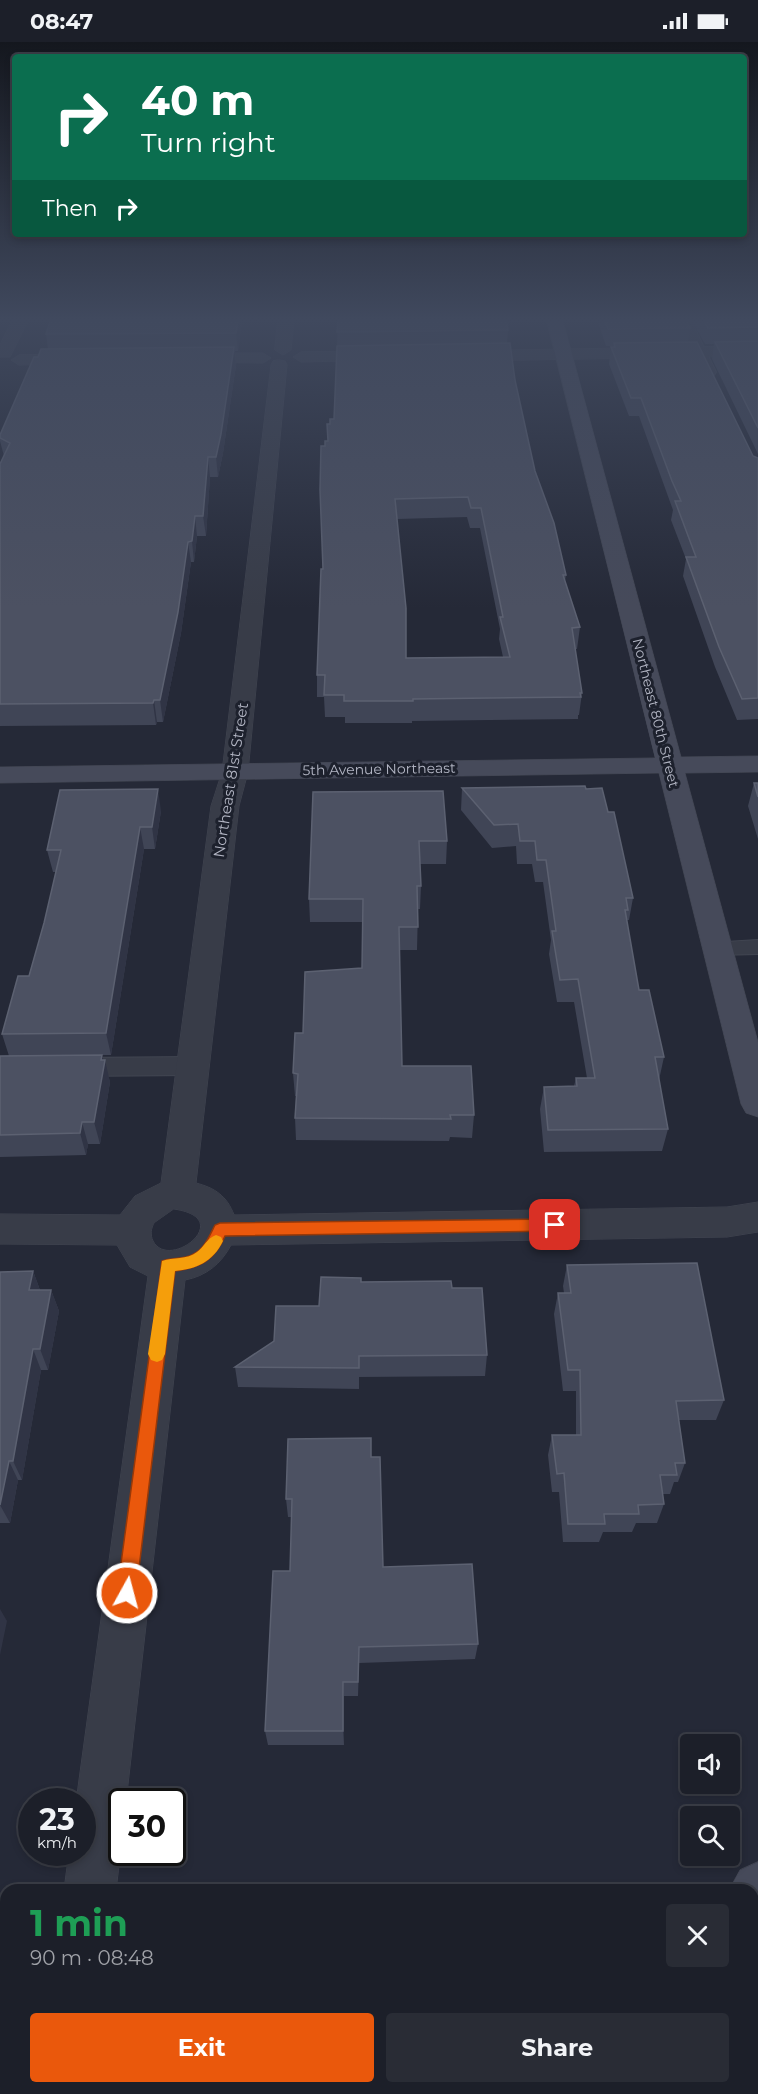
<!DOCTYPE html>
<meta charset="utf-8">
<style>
:root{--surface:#1c1f29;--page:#292c35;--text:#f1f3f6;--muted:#a0a2a8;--line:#3a3d46;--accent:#ea580c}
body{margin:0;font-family:Montserrat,sans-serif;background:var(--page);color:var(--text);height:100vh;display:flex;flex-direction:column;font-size:22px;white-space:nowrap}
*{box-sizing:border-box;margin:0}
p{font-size:20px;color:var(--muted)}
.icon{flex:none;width:33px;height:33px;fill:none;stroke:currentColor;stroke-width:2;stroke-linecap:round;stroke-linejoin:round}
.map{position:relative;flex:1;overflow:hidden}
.panel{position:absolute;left:0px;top:1842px;width:759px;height:210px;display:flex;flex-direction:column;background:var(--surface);border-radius:18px 18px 0 0;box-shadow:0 3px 9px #0003,0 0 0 2px var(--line)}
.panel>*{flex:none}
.guide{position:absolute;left:12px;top:12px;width:735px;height:183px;border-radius:6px;box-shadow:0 3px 9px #0003,0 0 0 2px var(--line);background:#0b6e4f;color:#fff;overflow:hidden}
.buttons{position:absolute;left:680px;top:1692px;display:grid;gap:12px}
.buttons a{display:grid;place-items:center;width:60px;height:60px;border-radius:6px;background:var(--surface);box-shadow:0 3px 9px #0003,0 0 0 2px var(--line);font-size:30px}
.speed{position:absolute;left:18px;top:1746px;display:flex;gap:12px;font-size:30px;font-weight:700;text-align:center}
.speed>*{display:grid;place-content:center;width:78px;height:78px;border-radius:50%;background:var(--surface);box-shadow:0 3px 9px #0003,0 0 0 2px var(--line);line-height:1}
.speed small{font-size:15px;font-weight:400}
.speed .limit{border:3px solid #111;border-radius:9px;background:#fff;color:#111}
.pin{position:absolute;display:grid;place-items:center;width:51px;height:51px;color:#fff;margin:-26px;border-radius:12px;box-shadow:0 3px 9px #0006}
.me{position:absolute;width:66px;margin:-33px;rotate:7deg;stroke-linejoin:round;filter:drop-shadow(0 0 4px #0008)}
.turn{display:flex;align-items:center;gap:21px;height:126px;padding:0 30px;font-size:27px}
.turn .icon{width:78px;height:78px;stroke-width:2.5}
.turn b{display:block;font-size:42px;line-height:51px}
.then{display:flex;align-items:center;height:57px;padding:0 30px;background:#0003;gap:12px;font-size:22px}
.round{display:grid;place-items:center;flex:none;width:63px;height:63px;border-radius:6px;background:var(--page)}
.head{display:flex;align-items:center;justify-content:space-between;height:102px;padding:0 30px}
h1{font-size:36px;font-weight:700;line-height:45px;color:#1e9e55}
.cta{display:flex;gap:12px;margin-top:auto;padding:12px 30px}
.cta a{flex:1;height:69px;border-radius:6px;background:var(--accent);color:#fff;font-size:24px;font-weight:700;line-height:69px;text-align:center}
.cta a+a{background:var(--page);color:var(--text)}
.status{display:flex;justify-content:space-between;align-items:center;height:42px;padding:0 30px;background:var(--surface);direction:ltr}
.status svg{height:16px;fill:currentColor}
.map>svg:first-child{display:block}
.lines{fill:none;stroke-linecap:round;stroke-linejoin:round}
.lane-casing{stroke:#414551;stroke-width:2}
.street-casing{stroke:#414551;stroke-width:1}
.secondary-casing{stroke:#414551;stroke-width:1}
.lane{fill:#383c48;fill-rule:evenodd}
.street{fill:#383c48;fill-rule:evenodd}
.secondary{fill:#464a5a;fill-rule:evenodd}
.wall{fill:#404556;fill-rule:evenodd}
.shaded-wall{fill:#303445}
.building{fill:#4c5162;stroke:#5c6171;stroke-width:1.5;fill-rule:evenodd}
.route{fill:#ea580c;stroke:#983908;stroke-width:1.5}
.slow{fill:#f59e0b}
.labels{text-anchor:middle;stroke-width:6;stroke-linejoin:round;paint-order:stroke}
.far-street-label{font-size:14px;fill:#b3b6c4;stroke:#1d212d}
.street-label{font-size:15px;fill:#b3b6c4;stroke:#1d212d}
</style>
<div class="status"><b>08:47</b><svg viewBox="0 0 49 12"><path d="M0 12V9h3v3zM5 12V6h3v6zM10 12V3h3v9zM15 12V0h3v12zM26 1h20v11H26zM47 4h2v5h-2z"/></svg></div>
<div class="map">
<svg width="758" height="2052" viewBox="0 0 758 2052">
<rect width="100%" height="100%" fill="#252937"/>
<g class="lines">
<defs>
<path id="lane" d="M679,279H691L716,330L714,333L710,334L704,330Z
M758,898V912L717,913L709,911L706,906L709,901Z
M192,1015L200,1018L204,1024L200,1030L192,1033L74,1034L66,1031L62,1025L66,1019L74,1016Z"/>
<path id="street" d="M12,279H28L10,315H0V303Z
M278,279H294L291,308L283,313L275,308Z
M758,304V314L466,319L458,314L466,309Z
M381,309L387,310L389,314L387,318L301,320L293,315L301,310Z
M190,311H263L271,316L263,321L184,320L182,316Z
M76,312L82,313L84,317L82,321L19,323L11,318L19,313Z
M279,318L285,319L287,323L248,730L239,764L196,1141C215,1146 227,1154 234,1173L727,1165L758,1160V1190L727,1195L231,1203C221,1222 206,1234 185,1238L126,1760H122V1799L116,1848H64L69,1810H82V1760H76L148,1234L130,1225L117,1203L0,1202V1172L120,1173L135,1154L161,1141L211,764L222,730L271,323L273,319ZM174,1167C238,1176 169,1230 153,1199C150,1193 151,1186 154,1181Z
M38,2046H94V2052H38Z"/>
<path id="secondary" d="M547,279H563L681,715L758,714V730L685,731L758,1000V1075L746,1071L741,1062L659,731L0,741V725L655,716Z
M758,1820V1876L753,1878V1848H729L740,1828Z
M568,2046H626L624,2052H566Z"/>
</defs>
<use href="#lane" class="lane-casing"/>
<use href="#street" class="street-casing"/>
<use href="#secondary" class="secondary-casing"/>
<use href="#lane" class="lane"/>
<use href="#street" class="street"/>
<use href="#secondary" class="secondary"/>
</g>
<path class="wall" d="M242,279L238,309H235L236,323L223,411L218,435H210L206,494H197L194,520H191L181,591L163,680H157L156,683L0,684V422L4,414L0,399V393L38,315L48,307L46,292Z
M338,279H509L507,301L535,429L566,533L565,539L580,585L577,607H575L582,651L579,673H578V677L412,679V681H345V675H325L324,655H317V633L323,527L325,404L328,399L327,382H330L334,377ZM467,475L470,486H480L500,587L499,597L503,615L406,616L397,477Z
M599,279H687L690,286L688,300L753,414L758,416V677L737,678L715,625L683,534L686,517L671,478L673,468L669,457L639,374H629L609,322L611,305H613V304H606L599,283Z
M692,279H758V412L712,317L714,302H705Z
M754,741H758V797L748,764Z
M462,746L586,747L608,770L633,856L629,878H626L639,948L664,1015L659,1038L668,1087L662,1109L544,1110L540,1067L544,1045L574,1044L576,1036H587L574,960H557L549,912L551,898L543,840H535L532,822H517L516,804L492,806L461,768Z
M313,750L447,799L446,822H420L421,844L420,867H418L417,908H399L402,1024L474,1073L472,1096L450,1095L449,1099L296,1098L295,1076L296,1054H295L293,1031L303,991L362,926V880H310L309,857Z
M161,769L155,807H144L111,1013L9,1014L2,992L29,934L44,881L56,830H53L47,808Z
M0,1014L103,1018L110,1040L100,1102H88L86,1113L0,1115Z
M567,1223L724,1358L716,1378H679L685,1421L678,1440H674L670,1452H663L664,1462L657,1481H636L632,1490H603L599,1500H563L559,1450H552L548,1413L552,1393H576V1349H563L554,1272L558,1251H564L563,1244Z
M33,1229L40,1248H51L59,1269L48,1328H41L22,1438H18L10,1481H0V1230Z
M361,1240L452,1246L487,1313L485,1334L359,1335V1347L238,1345L235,1325L274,1299L319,1264Z
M371,1415L383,1525L478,1602L475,1617L359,1621L358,1654H344V1703H268L265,1689L290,1529L292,1475H288L286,1457Z"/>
<path class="shaded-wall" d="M238,279H242L238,309L236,291Z
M234,305L236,323L223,411L218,435L216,415Z
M208,415L210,435L206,494L203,474Z
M195,474L197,494L194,520L192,499Z
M188,500L191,520L181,591L163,680L160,658Z
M154,658L157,680L156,683L153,661Z
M158,747L161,769L155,807L152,785Z
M140,785L144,807L111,1013L106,991Z
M102,1013L104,1021L105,1018L110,1040L100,1102L94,1080Z
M82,1080L88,1102L86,1113L80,1091Z
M33,1229L41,1251L29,1248Z
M51,1248L59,1269L48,1328L40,1307Z
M33,1307L41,1328L22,1438L13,1419Z
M9,1419L18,1438L10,1481L0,1463Z
M0,1567L7,1579L0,1613Z
M359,1605V1621L358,1654V1640Z
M343,1640L344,1654V1703L343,1689Z"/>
<path class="building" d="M50,279H238L236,291L46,292Z
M338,279H506L508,288L337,290Z
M605,279H687L690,286L608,287Z
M704,279H758V285L708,286Z
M758,299V386L715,300Z
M697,300L753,414L758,416V656L742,657L719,605L686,515H696L675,459H681L672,439L641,356H631L611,305H615L614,301Z
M510,301L515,338L535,429L554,481L566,533H563L580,585L572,586L582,651H580L581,655L413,657V659H344V653H324L325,633H317L321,527H323L320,448L321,404H325V399H328L327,382H330V377H334L337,304ZM468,455L471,466H481L503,575H500L510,615L406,616V566L395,457Z
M234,305L221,392L216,415H208L203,474H195L192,499L188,500L178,570L160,658H154L153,661L0,662V422L10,401L0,396V393L34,315H38L41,307Z
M754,741H758V755Z
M585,744L586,747L602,746L608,770H614L633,856H626L628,868H625L639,948H649L664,1015H655L668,1087L548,1088L544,1045L577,1044L576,1036H595L578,937L560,938L552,889H556L546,818H537L535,799H520L518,782L494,783L462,746Z
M158,747L152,785H140L106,991L2,992L18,934H29L44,881L61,808H47L60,748Z
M443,749L447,799H419L421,844H417L418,885H399L402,1024H471L474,1073H450L451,1077L295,1076L298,1032L293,1031L295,991H303L305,930L362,926L363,857H309L313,750Z
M102,1013L101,1018H105L94,1080H82L80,1091L0,1093V1014Z
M697,1221L724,1358L676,1359L685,1421H675L677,1433H660L664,1462L638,1463L639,1472H604L605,1482H568L564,1431L557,1432L552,1393H581L580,1328H568L558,1251H571L567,1223Z
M33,1229L29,1248H51L40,1307H33L13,1419H9L0,1463V1230Z
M321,1235L361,1236V1240L451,1239L452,1246H482L487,1313L359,1314V1326L235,1325L274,1299L276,1264H319Z
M371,1396V1415H380L383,1525L472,1522L478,1602L359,1605L358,1640H343V1689H265L273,1529H290L292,1457H286L288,1397Z"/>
<linearGradient id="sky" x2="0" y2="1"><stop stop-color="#14171e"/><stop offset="0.49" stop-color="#40495e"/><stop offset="1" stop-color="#40495e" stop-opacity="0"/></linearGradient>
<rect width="758" height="566" fill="url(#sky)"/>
<path class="route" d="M555,1177L561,1178L563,1183L561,1187L555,1189L225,1194C215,1218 200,1226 175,1229L136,1551L133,1557L127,1560L120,1557L117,1551L162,1219C170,1216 178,1217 186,1215C203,1211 208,1197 215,1183L220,1181Z"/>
<path class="slow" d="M216,1193L221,1195L223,1199C213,1220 196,1227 175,1229L165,1312L162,1318L157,1320L151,1318L148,1312L162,1219C173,1215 187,1218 197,1210C204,1205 207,1196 216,1193Z"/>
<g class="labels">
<g class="far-street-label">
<text transform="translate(656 671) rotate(76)" y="5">Northeast 80th Street</text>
<text transform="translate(379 727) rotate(-1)" y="5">5th Avenue Northeast</text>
</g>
<g class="street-label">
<text transform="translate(231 738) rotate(-81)" y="5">Northeast 81st Street</text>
</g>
</g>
</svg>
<div class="buttons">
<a><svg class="icon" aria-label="sound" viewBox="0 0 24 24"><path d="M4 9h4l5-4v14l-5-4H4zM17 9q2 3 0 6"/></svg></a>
<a><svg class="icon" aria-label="search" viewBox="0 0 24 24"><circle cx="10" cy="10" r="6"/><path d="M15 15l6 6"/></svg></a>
</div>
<div class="speed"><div>23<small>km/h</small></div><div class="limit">30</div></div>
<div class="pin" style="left:555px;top:1183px;background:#d93025"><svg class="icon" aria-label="arrive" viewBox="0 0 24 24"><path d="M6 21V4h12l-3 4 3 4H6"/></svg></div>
<svg class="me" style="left:127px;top:1551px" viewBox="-20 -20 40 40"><circle r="17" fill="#ea580c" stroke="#fff" stroke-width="3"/><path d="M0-11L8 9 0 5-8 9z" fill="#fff"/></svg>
<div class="guide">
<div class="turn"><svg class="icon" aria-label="right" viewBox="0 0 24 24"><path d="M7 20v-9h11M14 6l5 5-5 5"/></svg><div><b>40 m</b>Turn right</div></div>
<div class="then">Then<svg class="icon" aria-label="right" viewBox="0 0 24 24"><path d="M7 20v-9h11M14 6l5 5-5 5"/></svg></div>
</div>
<section class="panel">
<div class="head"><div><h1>1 min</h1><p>90 m · 08:48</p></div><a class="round"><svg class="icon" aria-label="close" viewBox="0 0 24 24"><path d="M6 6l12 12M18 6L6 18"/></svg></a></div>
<div class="cta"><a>Exit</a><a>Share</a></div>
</section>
</div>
